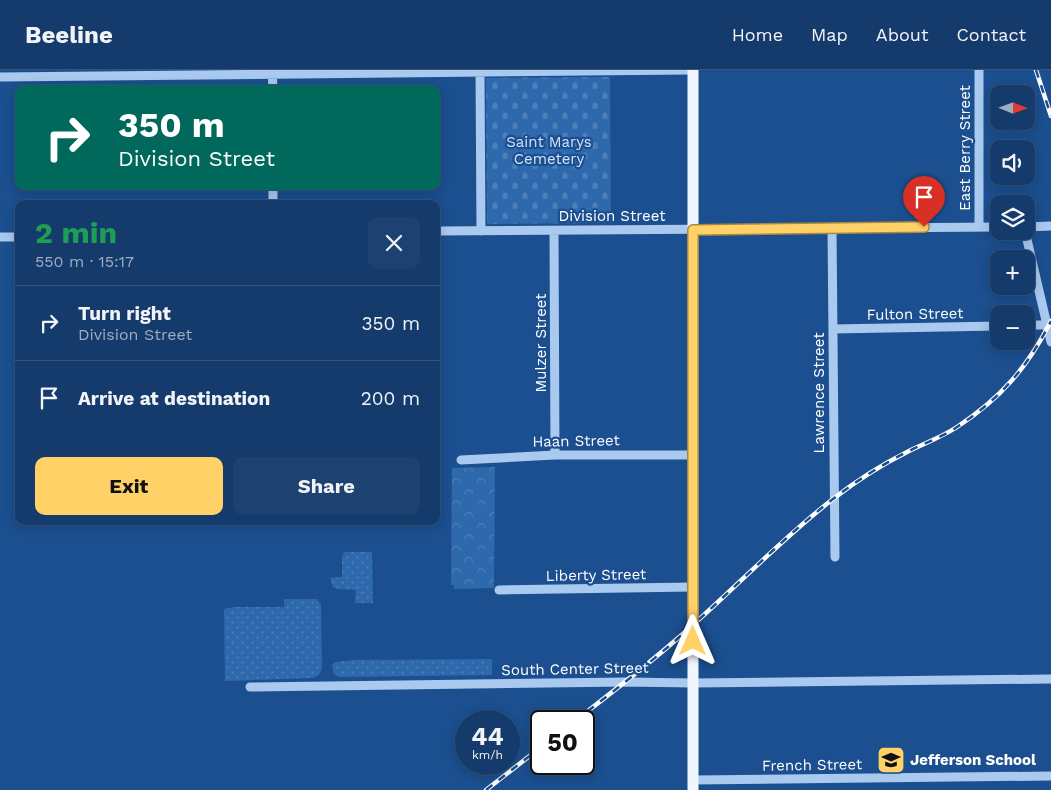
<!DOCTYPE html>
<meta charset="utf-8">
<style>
:root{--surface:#143b6b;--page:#1d4271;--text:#f1f3f6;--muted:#9dadc1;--line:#33557e;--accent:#ffd166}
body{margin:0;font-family:"Work Sans",sans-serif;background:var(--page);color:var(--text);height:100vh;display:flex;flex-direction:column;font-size:19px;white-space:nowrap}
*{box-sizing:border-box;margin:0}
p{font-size:16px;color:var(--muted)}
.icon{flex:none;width:28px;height:28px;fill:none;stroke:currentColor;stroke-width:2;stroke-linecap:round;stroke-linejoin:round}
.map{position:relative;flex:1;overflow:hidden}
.sheet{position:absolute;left:15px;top:130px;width:425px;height:325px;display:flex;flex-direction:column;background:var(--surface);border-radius:10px;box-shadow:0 2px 12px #0003,0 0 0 1px var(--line)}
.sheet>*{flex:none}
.banner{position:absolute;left:15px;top:15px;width:425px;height:105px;border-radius:10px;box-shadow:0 2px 12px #0003,0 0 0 1px var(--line);background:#00695c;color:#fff;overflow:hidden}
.needle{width:32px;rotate:91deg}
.tools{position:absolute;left:990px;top:15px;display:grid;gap:10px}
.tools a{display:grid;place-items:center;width:45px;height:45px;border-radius:10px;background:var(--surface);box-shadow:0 2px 12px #0003,0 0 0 1px var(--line);font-size:25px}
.speed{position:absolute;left:455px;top:640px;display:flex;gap:10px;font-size:25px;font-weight:700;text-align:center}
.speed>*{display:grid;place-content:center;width:65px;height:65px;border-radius:50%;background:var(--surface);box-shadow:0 2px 12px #0003,0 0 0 1px var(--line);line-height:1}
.speed small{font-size:12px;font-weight:400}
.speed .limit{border:2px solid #111;border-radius:8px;background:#fff;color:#111}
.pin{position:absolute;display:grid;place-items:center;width:42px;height:42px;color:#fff;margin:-51px -21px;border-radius:50% 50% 50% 0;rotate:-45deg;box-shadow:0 0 5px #0007}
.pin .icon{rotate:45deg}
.me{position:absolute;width:55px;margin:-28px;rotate:0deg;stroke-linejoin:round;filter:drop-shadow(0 0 4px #0008)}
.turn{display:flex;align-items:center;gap:18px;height:105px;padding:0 20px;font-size:22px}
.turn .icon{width:65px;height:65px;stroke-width:2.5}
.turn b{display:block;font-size:35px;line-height:42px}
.round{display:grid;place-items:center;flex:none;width:52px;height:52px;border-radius:10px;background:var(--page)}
.summary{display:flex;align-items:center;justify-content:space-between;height:85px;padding:0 20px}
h1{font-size:30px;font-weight:700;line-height:38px;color:#1e9e55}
.primary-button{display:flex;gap:10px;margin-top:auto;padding:10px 20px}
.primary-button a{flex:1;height:58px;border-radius:10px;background:var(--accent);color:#111;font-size:20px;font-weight:700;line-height:58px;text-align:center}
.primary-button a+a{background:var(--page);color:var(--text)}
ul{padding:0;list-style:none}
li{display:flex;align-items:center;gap:15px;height:75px;padding:0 20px;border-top:1px solid var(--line)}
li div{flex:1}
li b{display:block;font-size:19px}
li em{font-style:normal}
header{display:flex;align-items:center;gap:30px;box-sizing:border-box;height:70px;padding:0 25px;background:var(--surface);border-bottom:1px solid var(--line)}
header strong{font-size:24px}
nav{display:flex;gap:28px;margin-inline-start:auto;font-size:18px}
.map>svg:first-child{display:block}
.grass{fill:url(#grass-dots)}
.forest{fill:url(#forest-crowns)}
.cemetery{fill:url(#cemetery-stones)}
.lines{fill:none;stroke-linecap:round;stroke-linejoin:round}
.minor{stroke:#a9c9ee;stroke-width:9}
.major{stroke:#f0f6ff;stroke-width:11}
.rail-casing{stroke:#fff;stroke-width:4.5}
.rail{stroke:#1b4f8f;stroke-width:2.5;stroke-dasharray:8;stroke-linecap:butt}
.route-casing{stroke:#a68842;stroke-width:12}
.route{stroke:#ffd166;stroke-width:9}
.labels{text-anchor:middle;stroke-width:4.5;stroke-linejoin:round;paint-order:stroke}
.park-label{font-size:15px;fill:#cfe3fa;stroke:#1b4f8f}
.street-label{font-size:15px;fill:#fff;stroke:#1b4f8f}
.poi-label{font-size:15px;font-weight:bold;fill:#fff;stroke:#1b4f8f;text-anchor:start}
</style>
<header>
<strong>Beeline</strong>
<nav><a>Home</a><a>Map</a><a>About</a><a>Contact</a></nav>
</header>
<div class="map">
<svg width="1051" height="720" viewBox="0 0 1051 720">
<defs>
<pattern id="grass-dots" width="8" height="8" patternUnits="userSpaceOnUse" patternTransform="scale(1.25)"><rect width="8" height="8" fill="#2e69ad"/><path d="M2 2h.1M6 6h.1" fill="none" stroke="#4d80b9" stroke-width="1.8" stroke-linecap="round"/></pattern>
<pattern id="forest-crowns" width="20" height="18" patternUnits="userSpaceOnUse" patternTransform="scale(1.25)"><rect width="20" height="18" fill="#2e69ad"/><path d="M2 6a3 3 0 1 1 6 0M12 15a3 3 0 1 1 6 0" fill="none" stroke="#4d80b9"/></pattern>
<pattern id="cemetery-stones" width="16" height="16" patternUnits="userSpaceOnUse" patternTransform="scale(1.25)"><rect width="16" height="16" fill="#2e69ad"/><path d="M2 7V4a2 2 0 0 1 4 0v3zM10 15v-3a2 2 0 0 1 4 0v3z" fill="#4d80b9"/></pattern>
</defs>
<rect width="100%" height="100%" fill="#1b4f8f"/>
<path class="grass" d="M344,482H372L373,533H355L356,520L338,519L333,517L330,508L342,507V487Z
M284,529H317L321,535L322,599L319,605L313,608L225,611L224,539L234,537H284Z
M492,589V605L339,607L334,604L332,595L335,592L354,590Z"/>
<path class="forest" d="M495,397L494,518L454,519V515H451L452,398Z"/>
<path class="cemetery" d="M610,7L611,153L487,154L486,8Z"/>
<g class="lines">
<path class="minor" d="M272,0L273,19
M480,0L481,161
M979,0V157
M0,7L688,0
M273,116V134
M1026,157L1051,156
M832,158L835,487
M436,161L999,157
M554,161L555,385
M1025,161L1051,272
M0,167H19
M1026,255H1047
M833,259L999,256
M461,390L555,385H692
M499,520L693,517
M250,617L626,612L693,613L1051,609
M693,710L1051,706"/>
<path class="major" d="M693,720V0"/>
<defs>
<path id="rail" d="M1036,0L1051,46
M575,651C615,620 657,588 695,553C741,512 784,467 833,429C856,411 883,394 909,381C925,373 942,367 957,357C1001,328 1027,298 1051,251
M486,720L541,677"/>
</defs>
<use href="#rail" class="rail-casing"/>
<use href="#rail" class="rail"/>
</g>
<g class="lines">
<defs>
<path id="route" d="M693,571V160L924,157"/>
</defs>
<use href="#route" class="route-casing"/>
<use href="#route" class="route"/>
</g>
<defs>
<symbol id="school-square" viewBox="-11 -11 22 22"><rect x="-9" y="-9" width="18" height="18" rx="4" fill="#ffd166" stroke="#1b4f8f"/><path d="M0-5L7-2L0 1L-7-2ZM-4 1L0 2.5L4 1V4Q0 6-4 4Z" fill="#111"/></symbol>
</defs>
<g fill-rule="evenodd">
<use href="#school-square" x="875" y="674" width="32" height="32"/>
</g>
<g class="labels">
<g class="park-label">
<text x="549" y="77">Saint Marys<tspan x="549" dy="17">Cemetery</tspan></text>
</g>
<g class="street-label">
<text transform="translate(965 78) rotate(-90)" y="5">East Berry Street</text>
<text x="612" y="151">Division Street</text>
<text transform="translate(915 244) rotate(-1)" y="5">Fulton Street</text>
<text transform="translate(541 273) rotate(-90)" y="5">Mulzer Street</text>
<text transform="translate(819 323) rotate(-90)" y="5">Lawrence Street</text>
<text transform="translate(576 371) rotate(-1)" y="5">Haan Street</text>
<text transform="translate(596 505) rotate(-1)" y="5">Liberty Street</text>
<text transform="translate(575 599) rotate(-1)" y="5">South Center Street</text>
<text transform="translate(812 695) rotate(-1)" y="5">French Street</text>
</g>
<g class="poi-label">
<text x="910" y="695">Jefferson School</text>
</g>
</g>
</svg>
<div class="tools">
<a><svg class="needle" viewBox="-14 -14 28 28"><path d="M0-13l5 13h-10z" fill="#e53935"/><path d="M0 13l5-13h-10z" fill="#9dadc1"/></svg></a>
<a><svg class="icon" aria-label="sound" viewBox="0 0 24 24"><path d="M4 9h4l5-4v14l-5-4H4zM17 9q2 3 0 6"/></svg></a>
<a><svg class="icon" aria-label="layers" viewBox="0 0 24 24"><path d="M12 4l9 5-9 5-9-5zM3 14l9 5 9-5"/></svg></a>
<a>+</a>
<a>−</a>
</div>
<div class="speed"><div>44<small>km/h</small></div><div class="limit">50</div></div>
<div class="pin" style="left:924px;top:157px;background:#d93025"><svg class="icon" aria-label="arrive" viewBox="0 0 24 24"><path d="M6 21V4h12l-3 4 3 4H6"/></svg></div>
<svg class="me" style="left:693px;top:571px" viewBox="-20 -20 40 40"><path d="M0-17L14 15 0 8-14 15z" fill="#ffd166" stroke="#fff" stroke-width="4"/></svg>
<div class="banner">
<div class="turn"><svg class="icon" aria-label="right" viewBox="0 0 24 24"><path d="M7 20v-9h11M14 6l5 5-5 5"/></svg><div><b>350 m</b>Division Street</div></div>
</div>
<section class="sheet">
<div class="summary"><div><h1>2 min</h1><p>550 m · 15:17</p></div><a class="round"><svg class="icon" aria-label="close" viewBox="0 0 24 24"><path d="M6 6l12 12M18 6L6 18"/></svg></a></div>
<ul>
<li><svg class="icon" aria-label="right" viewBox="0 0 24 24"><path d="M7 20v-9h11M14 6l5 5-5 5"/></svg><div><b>Turn right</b><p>Division Street</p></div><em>350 m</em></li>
<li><svg class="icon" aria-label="arrive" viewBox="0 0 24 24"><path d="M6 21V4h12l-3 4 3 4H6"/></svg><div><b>Arrive at destination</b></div><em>200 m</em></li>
</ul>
<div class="primary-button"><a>Exit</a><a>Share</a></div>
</section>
</div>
